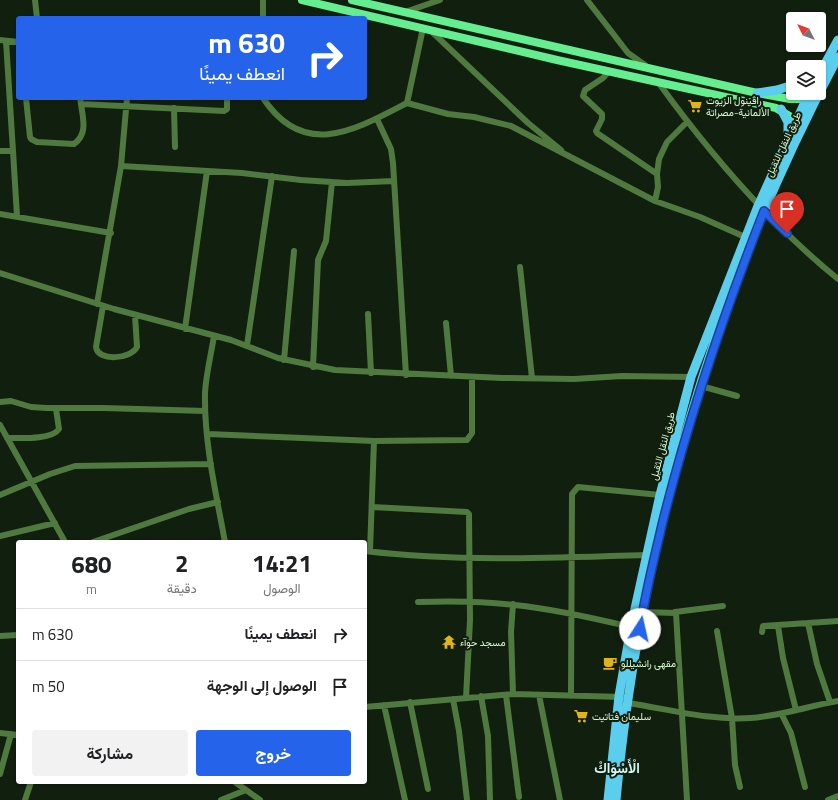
<!DOCTYPE html>
<html lang="ar">
<meta charset="utf-8">
<style>
:root{--surface:#fff;--page:#f2f2f2;--text:#202124;--muted:#757577;--line:#e0e0e0;--accent:#2563eb}
body{margin:0;font-family:"Titillium Web",Vazirmatn,sans-serif;background:var(--page);color:var(--text);direction:rtl;height:100vh;display:flex;flex-direction:column;font-size:15px;white-space:nowrap}
*{box-sizing:border-box;margin:0}
p{font-size:13px;color:var(--muted)}
.icon{flex:none;width:22px;height:22px;fill:none;stroke:currentColor;stroke-width:2;stroke-linecap:round;stroke-linejoin:round}
.map{position:relative;flex:1;overflow:hidden;direction:ltr}
.drawer{position:absolute;left:16px;top:540px;width:351px;height:244px;display:flex;flex-direction:column;background:var(--surface);border-radius:4px;box-shadow:0 1px 3px #0004;direction:rtl}
.drawer>*{flex:none}
.top-card{position:absolute;left:16px;top:16px;width:351px;height:84px;border-radius:4px;box-shadow:0 1px 3px #0004;direction:rtl;background:#2563eb;color:#fff;overflow:hidden}
.needle{width:26px;rotate:312deg}
.controls{position:absolute;left:786px;top:12px;display:grid;gap:8px}
.controls a{display:grid;place-items:center;width:40px;height:40px;border-radius:4px;background:var(--surface);box-shadow:0 1px 3px #0004;font-size:20px}
.pin{position:absolute;display:grid;place-items:center;width:34px;height:34px;color:#fff;margin:-41px -17px;border-radius:50% 50% 50% 0;rotate:-45deg;box-shadow:0 0 4px #0007}
.pin .icon{rotate:45deg}
.me{position:absolute;width:44px;margin:-22px;rotate:10deg;stroke-linejoin:round;filter:drop-shadow(0 0 3px #0008)}
.turn{display:flex;align-items:center;gap:14px;height:84px;padding:0 16px;font-size:18px}
.turn .icon{width:52px;height:52px;stroke-width:2.5}
.turn b{display:block;font-size:28px;line-height:34px}
.eta{display:flex;justify-content:space-evenly;align-items:center;height:68px;text-align:center}
.eta b{font-size:24px;font-weight:700;line-height:28px}
.primary-button{display:flex;gap:8px;margin-top:auto;padding:8px 16px}
.primary-button a{flex:1;height:46px;border-radius:4px;background:var(--accent);color:#fff;font-size:16px;font-weight:700;line-height:46px;text-align:center}
.primary-button a+a{background:var(--page);color:var(--text)}
ul{padding:0;list-style:none}
li{display:flex;align-items:center;gap:12px;height:52px;padding:0 16px;border-top:1px solid var(--line)}
li div{flex:1}
li b{display:block;font-size:15px}
li em{font-style:normal}
.map>svg:first-child{display:block}
.lines{fill:none;stroke-linecap:round;stroke-linejoin:round}
.minor{stroke:#4f793f;stroke-width:6}
.major{stroke:#65ee90;stroke-width:8}
.highway{stroke:#5aceec;stroke-width:9}
.route-casing{stroke:#184099;stroke-width:10}
.route{stroke:#2563eb;stroke-width:7}
.labels{text-anchor:middle;stroke-width:4;stroke-linejoin:round;paint-order:stroke}
.poi-label{font-size:10px;fill:#dafad2;stroke:#111f0f;text-anchor:start}
.street-label{font-size:10px;fill:#dafad2;stroke:#111f0f}
.district-label{font-size:14px;font-weight:bold;fill:#d3f8fa;stroke:#111f0f}
</style>
<div class="map">
<svg width="838" height="800" viewBox="0 0 838 800">
<rect width="100%" height="100%" fill="#111f0f"/>
<g class="lines">
<path class="minor" d="M35,0L37,18
M587,0L628,53L645,65
M405,12L440,0
M263,18V0
M430,30L528,123L561,150
M0,40L18,42
M609,71L603,78L585,90L583,96L602,114V119L596,131L597,133L657,174L658,187L655,201
M658,82C710,154 769,223 838,279
M26,98L30,137L31,139L37,142L74,144C88,134 83,119 81,104
M80,98L81,104L224,111L227,109V98
M263,98C304,160 355,130 407,103L423,28
M407,103L448,114L474,117L511,126L655,201L700,217L745,237
M174,108L175,147
M377,119L391,149L393,163L406,375
M0,151H13L6,41
M13,151L17,216
M121,166L242,173L301,180L347,183L394,181
M657,174L659,159L667,142L687,122
M0,214L111,233
M520,267L532,378
M0,273L114,309L231,340L278,358L335,370L502,378L574,379L622,376L691,377
M97,304L121,166L127,98
M103,306L96,347C98,362 131,359 137,347L135,315
M368,314L371,373
M446,323L451,376
M185,329L207,171
M214,336C211,355 206,374 205,393C204,443 216,493 225,542
M247,345L272,176
M284,360L294,251
M313,367L318,260L326,241L332,182
M701,386L737,396
M0,402L11,401L31,407L46,408H103L205,411
M0,425L65,542
M208,434L374,441L467,440L472,433V377
M7,438C20,438 52,440 59,429L56,409
M0,495L50,474L75,466L211,464
M372,507L467,512L469,514L470,620L466,698
M0,536L55,523
M93,542L189,509L218,502
M365,551C458,562 553,558 646,555
M370,551L374,441
M418,602C450,601 482,601 515,605C554,609 593,618 631,627
M643,612L676,613L687,800
M675,612L723,606
M808,623L817,664L830,702
M778,626L783,658L796,710
M717,631L732,718L735,765L740,787
M762,632L763,626L838,621
M0,636L18,635
M513,694L511,632L513,604
M506,695L519,797
M539,695L560,800
M481,696L488,736L490,800
M571,696L572,494L578,487L660,495
M453,699L459,731L467,800
M410,702L428,789
M628,703C668,709 710,721 751,718C781,716 808,706 838,701
M384,705L405,800
M365,707L513,694L623,697
M782,715L791,733L805,787
M0,733L18,735
M0,774L11,734
M235,782L260,800
M25,800L31,782
M221,800L246,790
M828,800L838,796"/>
<path class="major" d="M302,0L557,60L776,108L796,120H802
M352,0L757,93L790,99H806L810,102"/>
<path class="highway" d="M819,75L838,40
M757,93L777,90L793,85
M781,109L788,122V133
M608,800L619,696L631,627L660,495L691,377L758,206L809,93
M616,800C640,542 716,285 838,57"/>
</g>
<g class="lines">
<defs>
<path id="route" d="M640,629C645,594 654,560 662,525C689,416 723,316 764,211L787,233"/>
</defs>
<use href="#route" class="route-casing"/>
<use href="#route" class="route"/>
</g>
<defs>
<symbol id="supermarket-bare" viewBox="-9 -9 18 18"><path d="M-6-5.5h2.5l.6 2H6L4.5 2H-2.5L-4.4-4H-6ZM-1.5 3.2a1.3 1.3 0 1 0 .1 0ZM3 3.2a1.3 1.3 0 1 0 .1 0Z" fill="#dfb519" stroke="#111f0f" stroke-width="2.5" paint-order="stroke"/></symbol>
<symbol id="temple-bare" viewBox="-9 -9 18 18"><path d="M0-6L5-2H3V0L6.5 2.5H4V6H1.5V3h-3V6H-4V2.5H-6.5L-3 0V-2H-5Z" fill="#dfb519" stroke="#111f0f" stroke-width="2.5" paint-order="stroke"/></symbol>
<symbol id="cafe-bare" viewBox="-9 -9 18 18"><path d="M-5.5-4.5H6V0H3Q3 3.5 0 3.5H-2.5Q-5.5 3.5-5.5 0ZM3-3.2v2h1.7v-2ZM-6 4.5H4V6H-6Z" fill="#dfb519" stroke="#111f0f" stroke-width="2.5" paint-order="stroke"/></symbol>
</defs>
<g fill-rule="evenodd">
<use href="#supermarket-bare" x="685" y="96" width="20" height="20"/>
<use href="#temple-bare" x="439" y="632" width="20" height="20"/>
<use href="#cafe-bare" x="600" y="653" width="20" height="20"/>
<use href="#supermarket-bare" x="571" y="706" width="20" height="20"/>
</g>
<g class="labels">
<g class="poi-label">
<text x="706" y="104">راڤينول الزيوت<tspan x="706" dy="12">الألمانية-مصراتة</tspan></text>
<text x="460" y="646">مسجد حوآء</text>
<text x="621" y="667">مقهى رانشيللو</text>
<text x="592" y="720">سليمان فتاتيت</text>
</g>
<g class="street-label">
<text transform="translate(783 144) rotate(-65)" y="4">طريق النقل الثقيل</text>
<text transform="translate(662 446) rotate(-75)" y="4">طريق النقل الثقيل</text>
</g>
<g class="district-label">
<text x="617" y="773">الْأَسْوَاكْ</text>
</g>
</g>
</svg>
<div class="controls">
<a><svg class="needle" viewBox="-14 -14 28 28"><path d="M0-13l5 13h-10z" fill="#e53935"/><path d="M0 13l5-13h-10z" fill="#757577"/></svg></a>
<a><svg class="icon" aria-label="layers" viewBox="0 0 24 24"><path d="M12 4l9 5-9 5-9-5zM3 14l9 5 9-5"/></svg></a>
</div>
<div class="pin" style="left:787px;top:233px;background:#d93025"><svg class="icon" aria-label="arrive" viewBox="0 0 24 24"><path d="M6 21V4h12l-3 4 3 4H6"/></svg></div>
<svg class="me" style="left:640px;top:629px" viewBox="-20 -20 40 40"><circle r="19" fill="#fff"/><path d="M0-13L10 11 0 6-10 11z" fill="#2563eb"/></svg>
<div class="top-card">
<div class="turn"><svg class="icon" aria-label="right" viewBox="0 0 24 24"><path d="M7 20v-9h11M14 6l5 5-5 5"/></svg><div><b>630 m</b>انعطف يمينًا</div></div>
</div>
<section class="drawer">
<div class="eta">
<div><b>14:21</b><p>الوصول</p></div>
<div><b>2</b><p>دقيقة</p></div>
<div><b>680</b><p>m</p></div>
</div>
<ul>
<li><svg class="icon" aria-label="right" viewBox="0 0 24 24"><path d="M7 20v-9h11M14 6l5 5-5 5"/></svg><div><b>انعطف يمينًا</b></div><em>630 m</em></li>
<li><svg class="icon" aria-label="arrive" viewBox="0 0 24 24"><path d="M6 21V4h12l-3 4 3 4H6"/></svg><div><b>الوصول إلى الوجهة</b></div><em>50 m</em></li>
</ul>
<div class="primary-button"><a>خروج</a><a>مشاركة</a></div>
</section>
</div>
